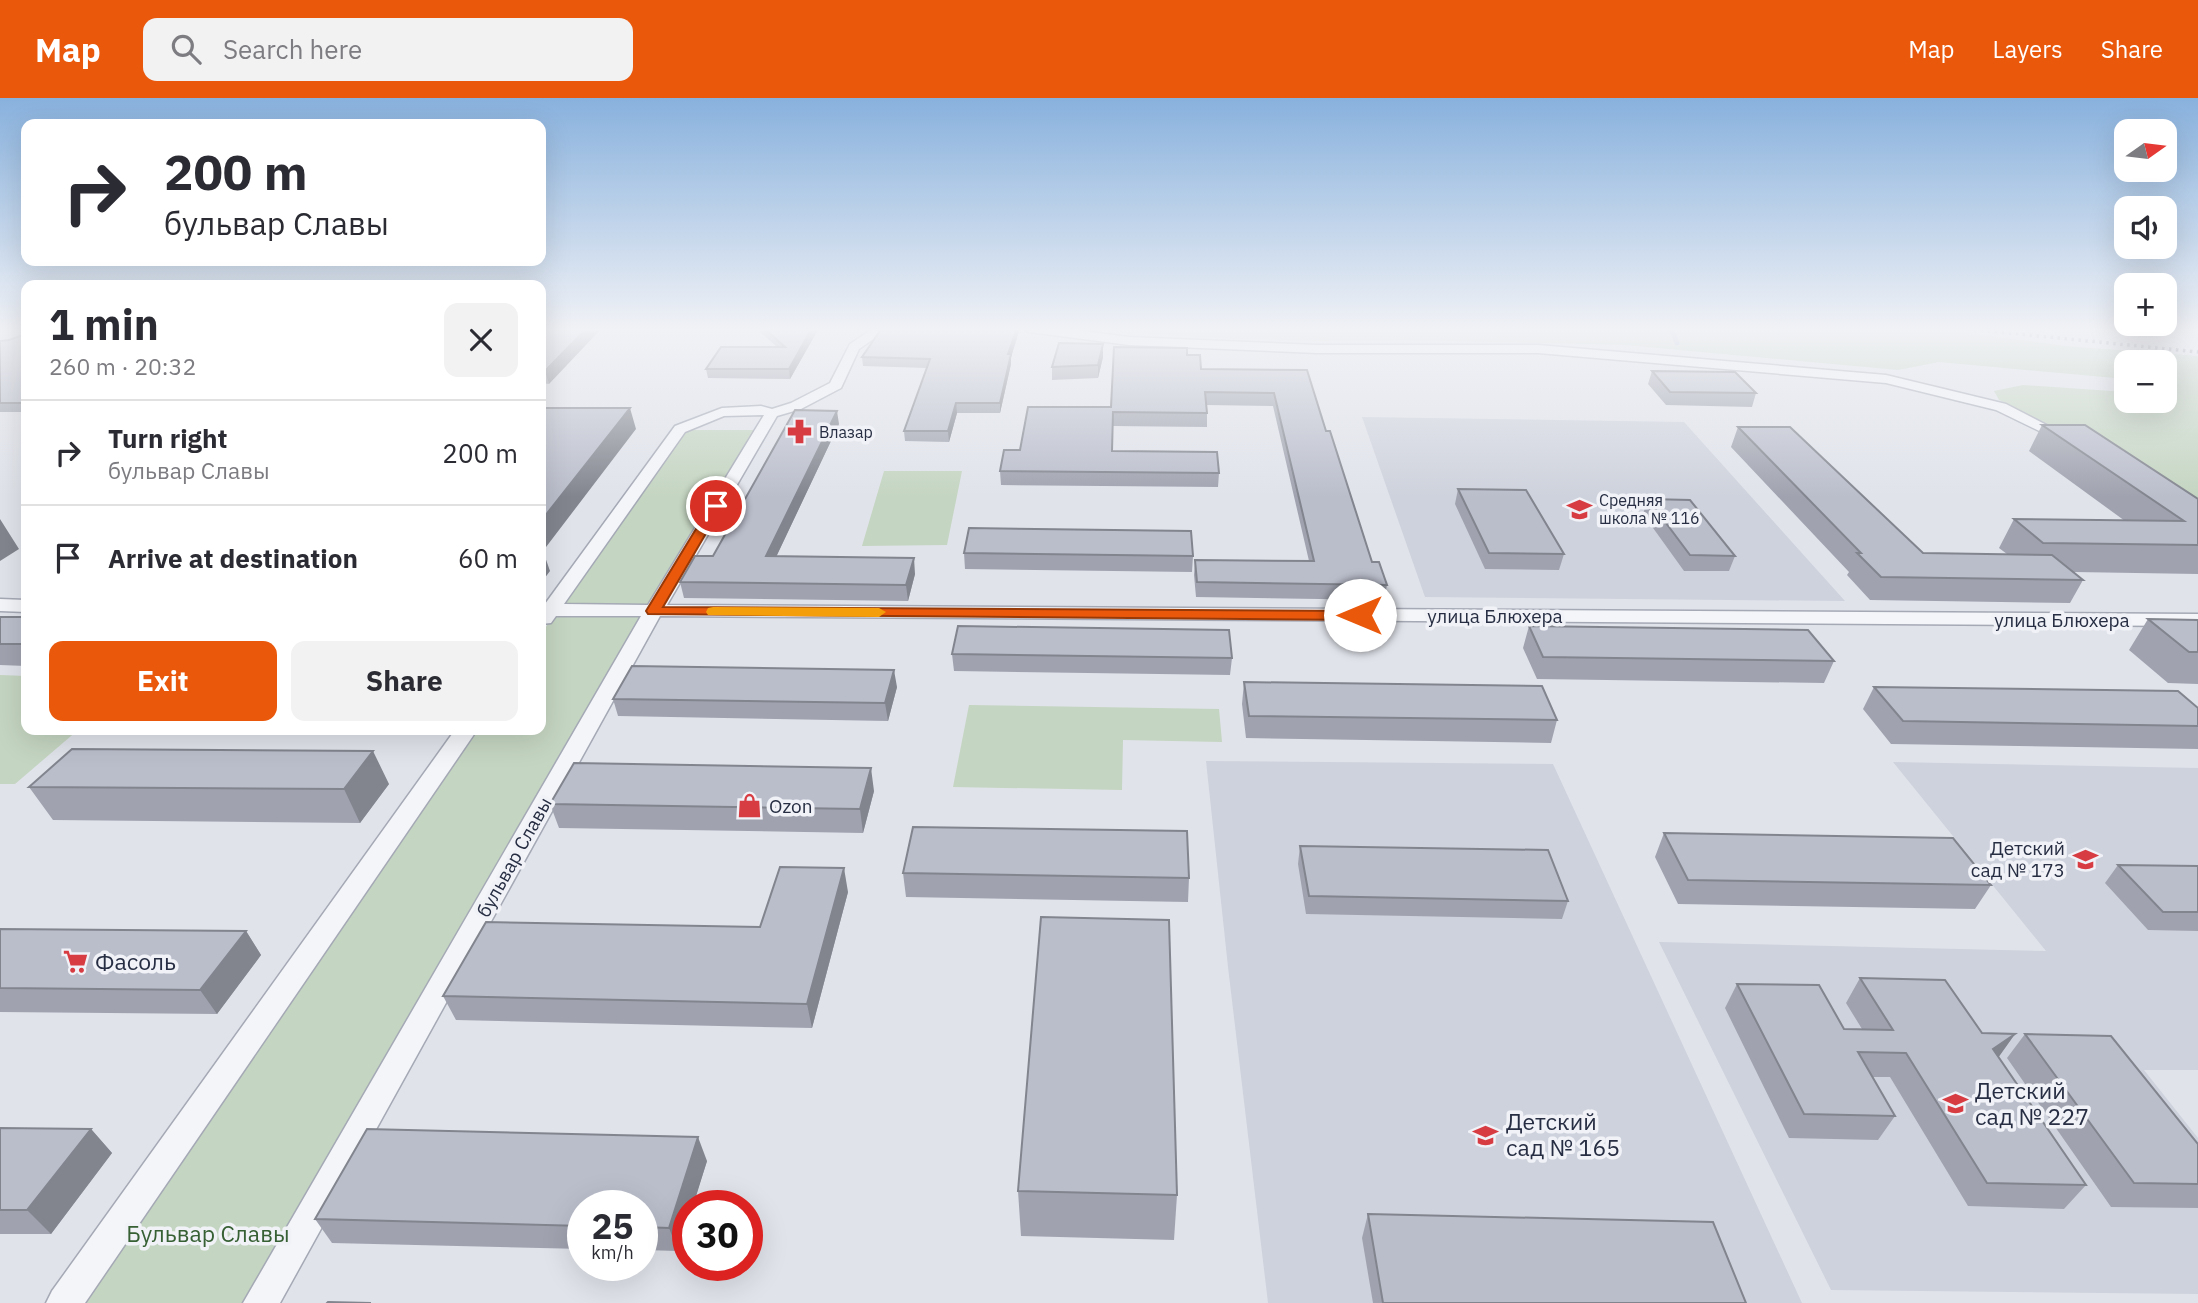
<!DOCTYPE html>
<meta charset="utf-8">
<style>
:root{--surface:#fff;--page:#f2f2f3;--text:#2b2b33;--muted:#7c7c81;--line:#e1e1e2;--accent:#ea580c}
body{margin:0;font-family:"IBM Plex Sans",sans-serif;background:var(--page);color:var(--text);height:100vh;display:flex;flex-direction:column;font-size:26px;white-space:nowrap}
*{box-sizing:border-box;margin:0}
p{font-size:23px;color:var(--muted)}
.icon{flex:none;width:38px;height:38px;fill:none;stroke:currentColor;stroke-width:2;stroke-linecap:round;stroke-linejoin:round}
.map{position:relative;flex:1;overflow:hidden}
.side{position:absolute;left:21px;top:182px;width:525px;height:455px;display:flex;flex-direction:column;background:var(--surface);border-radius:14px;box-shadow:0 7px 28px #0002}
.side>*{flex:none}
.guide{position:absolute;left:21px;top:21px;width:525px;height:147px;border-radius:14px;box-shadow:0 7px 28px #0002;background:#fff;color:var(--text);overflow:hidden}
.needle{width:46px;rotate:76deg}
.tools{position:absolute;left:2114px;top:21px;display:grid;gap:14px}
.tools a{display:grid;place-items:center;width:63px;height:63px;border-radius:14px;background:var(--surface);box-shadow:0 7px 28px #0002;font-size:35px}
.speed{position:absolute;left:567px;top:1092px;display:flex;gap:14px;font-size:35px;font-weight:700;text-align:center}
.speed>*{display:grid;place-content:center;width:91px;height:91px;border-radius:50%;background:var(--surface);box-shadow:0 7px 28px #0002;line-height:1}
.speed small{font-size:18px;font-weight:400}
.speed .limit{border:10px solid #d22;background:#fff;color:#111}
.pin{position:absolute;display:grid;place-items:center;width:60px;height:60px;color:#fff;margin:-30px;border:4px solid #fff;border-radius:50%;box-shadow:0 2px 7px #0007}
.me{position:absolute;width:77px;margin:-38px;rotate:270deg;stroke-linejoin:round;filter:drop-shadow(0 0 5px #0008)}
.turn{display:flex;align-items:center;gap:24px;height:147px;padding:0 28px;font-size:32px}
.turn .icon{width:91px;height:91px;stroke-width:2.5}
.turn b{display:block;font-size:49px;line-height:60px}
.round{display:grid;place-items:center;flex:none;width:74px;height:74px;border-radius:14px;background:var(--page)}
.head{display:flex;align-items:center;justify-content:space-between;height:119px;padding:0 28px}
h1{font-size:42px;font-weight:800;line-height:52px}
.action{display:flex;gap:14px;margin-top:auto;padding:14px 28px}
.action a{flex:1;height:80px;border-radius:14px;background:var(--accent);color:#fff;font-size:28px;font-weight:800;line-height:80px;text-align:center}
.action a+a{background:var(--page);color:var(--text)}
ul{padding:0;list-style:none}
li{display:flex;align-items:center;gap:21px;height:105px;padding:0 28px;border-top:2px solid var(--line)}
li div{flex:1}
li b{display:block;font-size:26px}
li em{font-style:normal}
header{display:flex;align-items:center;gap:42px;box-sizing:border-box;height:98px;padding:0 35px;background:var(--accent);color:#fff}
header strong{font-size:33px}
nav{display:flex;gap:38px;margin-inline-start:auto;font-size:24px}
.search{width:490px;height:63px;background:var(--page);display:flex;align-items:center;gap:18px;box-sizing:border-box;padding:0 24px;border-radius:14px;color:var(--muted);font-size:26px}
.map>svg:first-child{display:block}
.built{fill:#ced2dc}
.green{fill:#c4d5c1}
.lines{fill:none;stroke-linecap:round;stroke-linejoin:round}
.stream{stroke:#99accd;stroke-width:5}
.minor-casing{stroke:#a5a9b5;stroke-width:3}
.minor{fill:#f3f5f8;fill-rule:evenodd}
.rail{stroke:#788095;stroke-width:3.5;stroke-dasharray:2.5 4.5;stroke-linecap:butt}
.wall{fill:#a0a3af}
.shaded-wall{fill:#82858e}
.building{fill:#babecb;stroke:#82858e;stroke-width:2}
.route{fill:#ea580c;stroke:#983908;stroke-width:2}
.slow{fill:#f59e0b}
.labels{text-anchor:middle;stroke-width:7;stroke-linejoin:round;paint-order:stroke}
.far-poi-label{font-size:16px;fill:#272e43;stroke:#f0f2f7;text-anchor:start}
.street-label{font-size:19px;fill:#272e43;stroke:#f0f2f7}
.poi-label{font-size:19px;fill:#272e43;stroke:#f0f2f7;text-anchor:start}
.near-poi-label{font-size:23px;fill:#272e43;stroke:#f0f2f7;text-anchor:start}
.near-park-label{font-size:23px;fill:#376034;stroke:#f0f2f7}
</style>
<header>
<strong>Map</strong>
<div class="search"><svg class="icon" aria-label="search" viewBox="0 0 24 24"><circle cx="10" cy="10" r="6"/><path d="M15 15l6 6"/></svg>Search here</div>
<nav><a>Map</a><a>Layers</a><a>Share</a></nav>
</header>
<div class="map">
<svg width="2198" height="1205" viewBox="0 0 2198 1205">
<rect width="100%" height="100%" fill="#e0e3ea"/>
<path class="built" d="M1362,319L1684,324L1845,503L1425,499Z
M1206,663L1553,666L1802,1205H1268L1228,869Z
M1893,664L2198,670V972H2144L2198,1040V1196L1831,1192L1659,844L2046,853Z"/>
<path class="green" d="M1062,230H1932L2067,248L2198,258V408L2137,370L1999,302L1994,293L2023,287L2126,294V303H2165V264H2126V281L1939,264L1898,272L1624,247L1405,242L1317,243L1215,240Z
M683,332H755L247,1205H75L474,632H541V536Z
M884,373H962L947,447L862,448Z
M0,577L26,578V632H78L15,686H0Z
M969,607L1219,611L1222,644L1123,642L1122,692L953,689Z"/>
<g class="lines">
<path class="stream" d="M1671,230L1677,245"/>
<defs>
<path id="minor" d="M874,230H889L859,251L841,290L801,311L777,318L667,507L2198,516V528L660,518L280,1205H243L641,518H556L551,525L541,526V506H545L675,328L722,310L761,308L772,311L791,305L830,285L850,246ZM764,317L648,507L564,506L685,334L724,318Z
M1023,230H1059L1129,239L1317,247H1538L1886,277L2006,306L2072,340L2070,343H2060L1996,312L1886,285L1538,255H1317L1129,247L1029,234Z
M0,501L26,502V514L0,513Z
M455,632H477L85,1205H46L52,1193Z"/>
</defs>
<use href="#minor" class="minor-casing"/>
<use href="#minor" class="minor"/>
<path class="rail" d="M1960,230L2198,254"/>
</g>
<path class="wall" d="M541,230L549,286L541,285Z
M756,230H869L867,232L819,230L790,281L708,280L706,271L777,249Z
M882,230H1020L1011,259V266L1000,315H957L949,344L905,343L904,333L927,270L863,268L862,259Z
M26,236V314H0V243L9,242Z
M1103,246V259L1098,280L1052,282V269Z
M1187,257L1201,271L1307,272L1326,333L1372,464L1387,487L1384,502L1196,499L1194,477L1195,462L1309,463L1273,308L1206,307L1207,315V329L1113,328L1112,353L1219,375L1218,389L1001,387L1000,373L1020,352L1111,309Z
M1652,273L1756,295L1752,309L1666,307L1648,286Z
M839,326L776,459L915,476L908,503L684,500L680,484L713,458Z
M2042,327L2198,401V476L2074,474L2083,482L2070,505L1870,502L1847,477L1849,474L1731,349L1738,329L1923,455L2007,456L1999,450L2014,421L2125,423L2029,353Z
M1458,391L1564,456L1559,472L1485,471L1455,406Z
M1648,401L1735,458L1729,473H1684L1643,416Z
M964,455L1193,458L1192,474L965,471Z
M0,519H26V568L0,567Z
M2148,521L2198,522V586L2168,585L2129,552Z
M1529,528L1834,563L1824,585L1537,581L1523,550Z
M952,556L1232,560L1230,577L954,573Z
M1244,584L1557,622L1551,645L1246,640L1242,606Z
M897,589L888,623L618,618L613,601Z
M1874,589L2198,610V651L1891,646L1863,611Z
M389,686L360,725L53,722L29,689Z
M874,693L863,735L559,730L550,706Z
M1664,735L1991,787L1975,811L1678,806L1655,759Z
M1300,748L1568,803L1562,821L1306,816L1298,766Z
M2118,767L2198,768V833L2148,832L2105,785Z
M903,775L1189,780L1188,804L906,799Z
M848,794L812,930L456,922L443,898L760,829Z
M0,831L246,833L261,857L217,916L0,914Z
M1860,880L1982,935L2015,936L1998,959L2086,1087L2064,1111L1968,1108L1890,979H1872L1895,1018L1878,1042L1789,1040L1725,910L1737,886L1844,931H1862L1846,905Z
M2025,936L2198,1046V1110L2111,1109L2007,960Z
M0,1030L91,1031L112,1055L51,1136H0Z
M707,1063L678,1153L642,1152V1108H583V1151L332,1145L315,1121Z
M1018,1093L1177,1097L1174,1142L1021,1138Z
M1368,1116L1746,1205H1373L1362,1140Z"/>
<path class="shaded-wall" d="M587,230H602L549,286L545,273Z
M812,230H819L790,281L789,271Z
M1017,230H1020L1011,259V266L1000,315V305L1008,256Z
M1103,246V259L1098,280V267Z
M956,305L957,315L949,344L948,333Z
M630,310L636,331L543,453L550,473L541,485V423Z
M837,313L839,326L769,474L766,458Z
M0,421L19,451L0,463Z
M914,460L915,476L908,503L906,487Z
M894,572L897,589L888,623L885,605Z
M373,653L389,686L360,725L344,691Z
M871,670L874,693L863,735L860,711Z
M844,770L848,794L812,930L807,906Z
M246,833L261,857L217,916L200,892Z
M2015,936L1998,960L1993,951Z
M91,1031L112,1055L51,1136L27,1112Z
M698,1039L707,1063L693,1108H688V1123L678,1153L669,1130Z"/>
<path class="building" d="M541,230H587L545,273L541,272Z
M764,230H812L789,271H706L721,249H785Z
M882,230H1017L1008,256H1011L1000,305H956L948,333H904L930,261L862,259Z
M26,236V305H0V243L9,242Z
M1059,245L1103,246L1098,267L1052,269Z
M1114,249L1187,250V257H1200L1201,271L1307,272L1326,333H1330L1372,464H1379L1387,487L1197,484L1195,462L1314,463L1274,295L1205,294L1207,315L1113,314L1112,353L1217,354L1219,375L1000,373L1004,352H1020L1028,309H1111Z
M1652,273L1735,274L1756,295L1670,294Z
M541,310H630L541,423Z
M795,312L837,313L766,458L914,460L906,487L680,484L695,458H713Z
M2042,327H2085L2198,401V447L2043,445L2014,421L2184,423Z
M1738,329H1790L1923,455L2052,457L2083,482L1881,479L1857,455H1861Z
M1458,391L1526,392L1564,456L1489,455Z
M1648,401L1690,402L1735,458L1690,457Z
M969,430L1191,433L1193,458L964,455Z
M0,519H26V546H0Z
M2148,521L2198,522V554H2189Z
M958,528L1229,532L1232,560L952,556Z
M1529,528L1808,532L1834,563L1543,559Z
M632,568L894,572L885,605L613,601Z
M1244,584L1542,588L1557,622L1249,618Z
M1874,589L2178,593L2198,610V628L1903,623Z
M72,651L373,653L344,691L29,689Z
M574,665L871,670L860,711L550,706Z
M913,729L1187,733L1189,780L903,775Z
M1664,735L1953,740L1991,787L1688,782Z
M1300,748L1548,752L1568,803L1309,798Z
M2118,767L2198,768V814H2163Z
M780,769L844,770L807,906L443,898L486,824L760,829Z
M1041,819L1169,822L1177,1097L1018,1093Z
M0,831L246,833L200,892L0,890Z
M1860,880L1945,882L1982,935L2015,936L1993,951L2086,1087L1987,1085L1906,955L1858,954L1895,1018L1804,1016L1737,886L1819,887L1844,931L1893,932Z
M2025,936L2111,938L2198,1046V1086L2134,1085Z
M0,1030L91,1031L27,1112H0Z
M367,1031L698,1039L669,1130L642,1129V1108H583V1128L315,1121Z
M1368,1116L1713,1124L1746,1205H1383Z
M328,1204L371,1205H327Z"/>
<linearGradient id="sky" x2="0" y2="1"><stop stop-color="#88b1dd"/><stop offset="0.58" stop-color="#f1f2f6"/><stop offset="1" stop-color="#f1f2f6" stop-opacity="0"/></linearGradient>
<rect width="2198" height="399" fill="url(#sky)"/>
<path class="route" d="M716,405L722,408L663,509L1360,513L1367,517L1360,522L648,516L646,513L710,408Z"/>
<path class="slow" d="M713,509L879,510L886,514L879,519L708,517L706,514L708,510Z"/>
<defs>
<symbol id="pharmacy-bare" viewBox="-9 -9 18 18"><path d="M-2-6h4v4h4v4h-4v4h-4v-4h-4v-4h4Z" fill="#d83c43" stroke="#f0f2f7" stroke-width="2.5" paint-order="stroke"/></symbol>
<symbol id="school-bare" viewBox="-9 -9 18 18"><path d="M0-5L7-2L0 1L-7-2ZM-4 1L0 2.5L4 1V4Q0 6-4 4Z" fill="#d83c43" stroke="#f0f2f7" stroke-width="2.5" paint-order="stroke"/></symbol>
<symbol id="shop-bare" viewBox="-9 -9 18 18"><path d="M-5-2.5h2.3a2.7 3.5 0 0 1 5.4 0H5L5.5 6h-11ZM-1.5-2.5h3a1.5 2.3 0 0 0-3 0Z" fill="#d83c43" stroke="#f0f2f7" stroke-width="2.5" paint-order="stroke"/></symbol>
<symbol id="supermarket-bare" viewBox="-9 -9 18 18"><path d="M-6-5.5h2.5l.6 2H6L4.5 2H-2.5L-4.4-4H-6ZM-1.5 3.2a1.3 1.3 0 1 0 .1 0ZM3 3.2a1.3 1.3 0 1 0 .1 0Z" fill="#d83c43" stroke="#f0f2f7" stroke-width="2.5" paint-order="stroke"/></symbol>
</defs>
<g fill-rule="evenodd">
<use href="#pharmacy-bare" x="782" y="316" width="35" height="35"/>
<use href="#school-bare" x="1562" y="394" width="35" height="35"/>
<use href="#shop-bare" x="732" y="690" width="35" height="35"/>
<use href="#school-bare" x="2068" y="744" width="35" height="35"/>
<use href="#supermarket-bare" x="58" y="846" width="35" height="35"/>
<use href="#school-bare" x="1938" y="988" width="35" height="35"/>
<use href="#school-bare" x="1468" y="1020" width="35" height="35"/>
</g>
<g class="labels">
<g class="far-poi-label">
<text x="819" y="340">Влазар</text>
<text x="1599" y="408">Средняя<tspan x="1599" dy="18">школа № 116</tspan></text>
</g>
<g class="street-label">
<text x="1495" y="525">улица Блюхера</text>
<text x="2062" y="529">улица Блюхера</text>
<text transform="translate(514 759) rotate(-61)" y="7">бульвар Славы</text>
</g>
<g class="poi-label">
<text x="769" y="715">Ozon</text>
<text x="2065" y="757" text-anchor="end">Детский<tspan x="2065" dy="22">сад № 173</tspan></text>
</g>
<g class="near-poi-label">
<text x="95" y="872">Фасоль</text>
<text x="1975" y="1001">Детский<tspan x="1975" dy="26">сад № 227</tspan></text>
<text x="1506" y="1032">Детский<tspan x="1506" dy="26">сад № 165</tspan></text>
</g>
<g class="near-park-label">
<text x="208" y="1144">Бульвар Славы</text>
</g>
</g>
</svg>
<div class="tools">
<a><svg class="needle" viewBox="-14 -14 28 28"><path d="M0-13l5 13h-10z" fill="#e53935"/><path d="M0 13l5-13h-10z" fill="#7c7c81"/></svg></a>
<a><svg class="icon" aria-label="sound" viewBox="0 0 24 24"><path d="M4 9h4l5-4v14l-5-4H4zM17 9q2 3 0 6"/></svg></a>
<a>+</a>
<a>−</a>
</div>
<div class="speed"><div>25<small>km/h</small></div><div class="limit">30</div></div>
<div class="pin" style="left:716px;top:408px;background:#d93025"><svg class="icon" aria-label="arrive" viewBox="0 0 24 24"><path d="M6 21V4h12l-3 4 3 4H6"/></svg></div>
<svg class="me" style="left:1360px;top:517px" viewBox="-20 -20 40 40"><circle r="19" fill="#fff"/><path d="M0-13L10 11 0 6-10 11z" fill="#ea580c"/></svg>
<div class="guide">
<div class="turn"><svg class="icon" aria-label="right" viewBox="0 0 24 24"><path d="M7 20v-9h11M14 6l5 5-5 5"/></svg><div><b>200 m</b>бульвар Славы</div></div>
</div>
<section class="side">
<div class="head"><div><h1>1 min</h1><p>260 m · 20:32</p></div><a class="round"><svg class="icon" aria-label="close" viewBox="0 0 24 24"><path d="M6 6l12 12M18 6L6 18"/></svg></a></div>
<ul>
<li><svg class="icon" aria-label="right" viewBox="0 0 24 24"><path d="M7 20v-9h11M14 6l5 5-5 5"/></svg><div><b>Turn right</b><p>бульвар Славы</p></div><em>200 m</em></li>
<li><svg class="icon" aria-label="arrive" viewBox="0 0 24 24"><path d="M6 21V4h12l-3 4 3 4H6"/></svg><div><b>Arrive at destination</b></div><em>60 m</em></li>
</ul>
<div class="action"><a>Exit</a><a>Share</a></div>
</section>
</div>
